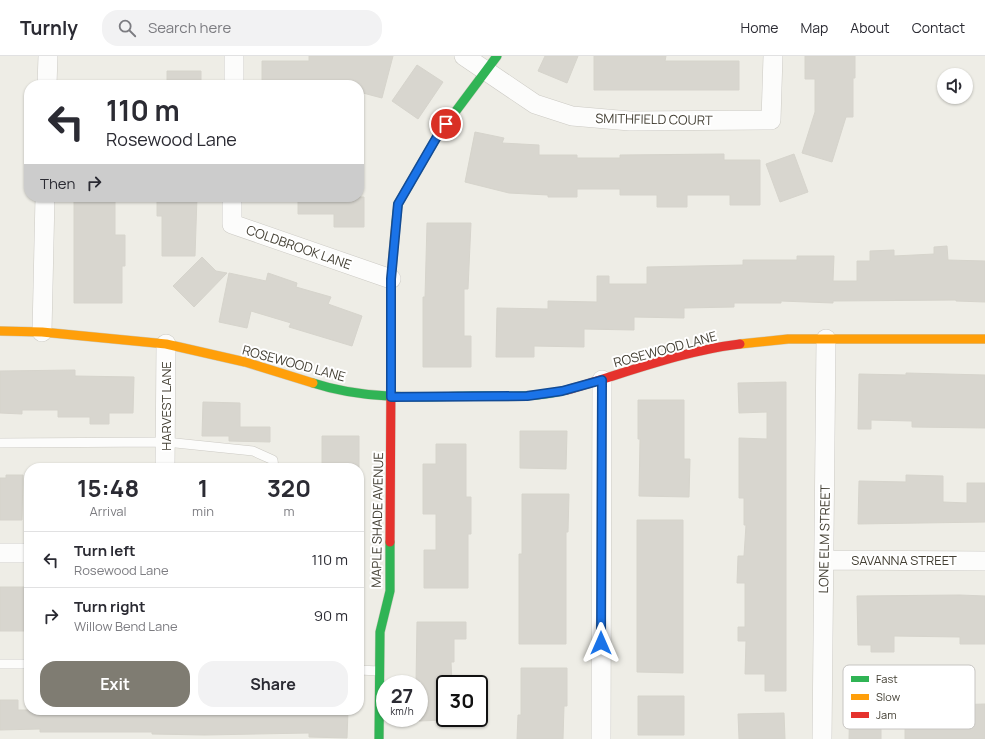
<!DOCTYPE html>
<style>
:root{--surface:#fff;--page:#f2f2f3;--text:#2b2b33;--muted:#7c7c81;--line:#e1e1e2;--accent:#7f7c72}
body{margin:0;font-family:Manrope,sans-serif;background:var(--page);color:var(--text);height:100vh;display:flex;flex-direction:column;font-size:15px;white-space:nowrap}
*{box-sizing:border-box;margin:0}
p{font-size:13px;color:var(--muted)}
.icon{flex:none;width:22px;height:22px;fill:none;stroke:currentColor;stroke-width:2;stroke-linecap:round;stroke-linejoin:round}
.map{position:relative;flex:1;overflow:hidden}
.panel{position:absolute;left:24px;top:407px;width:340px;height:252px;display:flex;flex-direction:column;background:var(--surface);border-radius:16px;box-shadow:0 1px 3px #0004}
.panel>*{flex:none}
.top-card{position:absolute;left:24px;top:24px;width:340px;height:122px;border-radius:16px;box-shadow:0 1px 3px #0004;background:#fff;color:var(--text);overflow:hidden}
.fabs{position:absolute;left:937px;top:12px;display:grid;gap:8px}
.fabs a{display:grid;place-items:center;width:36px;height:36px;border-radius:50%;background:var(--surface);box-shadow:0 1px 3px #0004;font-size:20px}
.speed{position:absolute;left:376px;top:619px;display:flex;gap:8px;font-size:20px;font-weight:700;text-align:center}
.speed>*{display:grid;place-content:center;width:52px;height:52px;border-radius:50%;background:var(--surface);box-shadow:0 1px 3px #0004;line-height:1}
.speed small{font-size:10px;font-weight:400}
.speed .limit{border:2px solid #111;border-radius:6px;background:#fff;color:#111}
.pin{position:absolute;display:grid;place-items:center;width:34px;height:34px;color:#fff;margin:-17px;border:2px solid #fff;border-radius:50%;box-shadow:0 1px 4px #0007}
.me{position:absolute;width:44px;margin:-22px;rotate:0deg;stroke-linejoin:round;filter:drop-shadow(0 0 3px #0008)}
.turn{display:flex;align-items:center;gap:14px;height:84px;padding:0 16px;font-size:18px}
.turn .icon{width:52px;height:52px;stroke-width:2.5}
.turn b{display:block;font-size:28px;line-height:34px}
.then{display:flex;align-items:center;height:38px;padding:0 16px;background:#0003;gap:8px;font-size:15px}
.eta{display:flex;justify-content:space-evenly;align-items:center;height:68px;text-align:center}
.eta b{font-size:24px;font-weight:700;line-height:28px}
.cta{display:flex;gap:8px;margin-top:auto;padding:8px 16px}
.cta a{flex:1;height:46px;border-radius:16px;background:var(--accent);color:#fff;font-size:16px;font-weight:700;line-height:46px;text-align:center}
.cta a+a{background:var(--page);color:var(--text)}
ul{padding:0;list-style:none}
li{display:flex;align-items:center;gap:12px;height:56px;padding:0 16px;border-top:1px solid var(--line)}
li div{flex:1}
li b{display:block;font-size:15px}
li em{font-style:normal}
header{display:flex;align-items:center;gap:24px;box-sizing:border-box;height:56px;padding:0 20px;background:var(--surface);border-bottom:1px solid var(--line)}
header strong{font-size:19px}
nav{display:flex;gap:22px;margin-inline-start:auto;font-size:14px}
.search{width:280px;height:36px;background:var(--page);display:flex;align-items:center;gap:10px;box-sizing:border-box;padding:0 14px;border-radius:16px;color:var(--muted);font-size:15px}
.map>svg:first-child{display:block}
.building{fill:#d8d6cf;stroke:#d6d4cc}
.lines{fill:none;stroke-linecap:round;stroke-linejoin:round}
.lane-casing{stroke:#cccac4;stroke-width:10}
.street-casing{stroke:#cccac4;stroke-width:20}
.fast-casing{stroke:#cdcbbd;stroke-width:10}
.slow-casing{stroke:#cdcbbd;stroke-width:10}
.jam-casing{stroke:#cdcbbd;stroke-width:10}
.lane{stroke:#fcfcfb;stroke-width:9}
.street{stroke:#fcfcfb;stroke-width:19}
.fast{stroke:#30b455;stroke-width:9}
.slow{stroke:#ff9f0a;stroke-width:9}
.jam{stroke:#e5322d;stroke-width:9}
.route-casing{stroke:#114b97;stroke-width:10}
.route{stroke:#1a73e8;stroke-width:7}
.labels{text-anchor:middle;stroke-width:4;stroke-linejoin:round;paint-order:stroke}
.street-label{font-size:13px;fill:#433f33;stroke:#fff}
.key{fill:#fff;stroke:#c7c5c2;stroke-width:1}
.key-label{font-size:11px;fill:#433f33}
</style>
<header>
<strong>Turnly</strong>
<div class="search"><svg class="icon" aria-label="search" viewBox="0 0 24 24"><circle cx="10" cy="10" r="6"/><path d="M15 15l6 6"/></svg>Search here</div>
<nav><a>Home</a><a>Map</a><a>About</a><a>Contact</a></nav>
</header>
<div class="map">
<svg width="985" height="683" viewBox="0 0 985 683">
<rect width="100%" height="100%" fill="#eeede6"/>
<path class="building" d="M309,0H393L382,42L359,36V29H262V5H309Z
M545,0H578L567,27L538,15Z
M594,0H666L665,5H739V34H594Z
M805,0H855V22H853V61H846L832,106L802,97L815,56V23H805Z
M417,9L443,26L418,63L392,45Z
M167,15H201V29H167Z
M475,76L504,82L502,87L539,89V99H577V102H620V99L724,98V104H760V149H730V139H687V151H657V139H620V133H577V141H548V139L509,137L465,126Z
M794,98L808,136L780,146L766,108Z
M74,141H115V179H125V210H122V247H74Z
M157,141H197L195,200H162V160H157Z
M298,141H364V171H334V158H298Z
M427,167H471L468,233H464V280H471V311H423V241H425Z
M947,190L948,204L985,205V246L956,245V244L833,245V247L781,245V247H734V251L684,252V262L634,261V274L584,273V291L534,290V301H496L497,252L548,253V245L597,246V220H609V228H647V211L743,209V204H797V200H834L833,225H857V205H870V195L894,194V200L934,198V191Z
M202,201L216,215L227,217L194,251L173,230Z
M229,217L266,225L268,217L297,227L296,231L331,241L328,248L362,260L352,290L289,271L291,267L251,255L247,272L219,266Z
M75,314V320L134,321L133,357H109V368H90V361H58V354H22V358L0,357V315Z
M906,317L985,319V372L912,371V365L871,364V373H858L859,318L906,319Z
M786,326V635H765V618H745L746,585H738V571H745V527H737L738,500H744L746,469H744V442H739V382L767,383V356L739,357L738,327Z
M638,344H684V403H690L689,441L639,440L640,383H638Z
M203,346L240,347V371H270V386L229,385V380H202Z
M520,375H567L566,413L520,412Z
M322,380H359V412H322Z
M436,388H466V441H471V478H468V532H424V494H436V458H423V408H436Z
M6,419H23L22,464H0V422H6Z
M906,419L943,420V446L967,447V427H985V466L858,468L859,425L906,426Z
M522,438H569L568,476H566V588H519V498H522Z
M637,464H683V617L637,616Z
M0,531H29V575H0Z
M960,539L985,540V588H960V581L894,580V596H871V589H858L857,540Z
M417,566H466V583H454V606H451L452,628H445V664L419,665V628H416Z
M521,612H567V650H564L563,683H517L518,659H521Z
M850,638L881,639V683H849Z
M638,640H684V679H638Z
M912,640H949V649L985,648V683H905V670H911Z
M0,644H18V654H348L347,682L309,681V677L205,679L152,678V676H40V673L0,674Z
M784,657L785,683H739L738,658Z"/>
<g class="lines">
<defs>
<path id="lane" d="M0,387L166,386L253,395L273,404L274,412
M0,608H29
M359,614L379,615"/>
<path id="street" d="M464,0L535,48L572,60L630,65L771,64L773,0
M47,29L48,0
M234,29V0
M232,141V168L391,223
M42,276L45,141
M165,412L166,288
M0,497H29
M824,504L985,505
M601,683L602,324
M822,683L826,283"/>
<path id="fast" d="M396,167L398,148L438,79L497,0
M313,327C365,344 419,341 473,340C504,340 536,342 567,334
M379,683L380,576L390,535V486"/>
<path id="slow" d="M0,275L42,276L166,288L245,306L313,327
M740,288L788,283H985
M391,319V223L396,167"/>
<path id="jam" d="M567,334C623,318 681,295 740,288
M390,486L391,319"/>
</defs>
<use href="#lane" class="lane-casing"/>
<use href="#street" class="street-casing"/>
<use href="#fast" class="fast-casing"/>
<use href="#slow" class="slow-casing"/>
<use href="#jam" class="jam-casing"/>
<use href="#lane" class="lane"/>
<use href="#street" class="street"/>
<use href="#fast" class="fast"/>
<use href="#slow" class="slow"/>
<use href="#jam" class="jam"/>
</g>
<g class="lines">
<defs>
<path id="route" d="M446,68L438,79L398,148L391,223V341L527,340L562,335L602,324L601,587"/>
</defs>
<use href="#route" class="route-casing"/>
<use href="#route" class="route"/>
</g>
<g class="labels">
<g class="street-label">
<text transform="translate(654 63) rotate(1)" y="5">SMITHFIELD COURT</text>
<text transform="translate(299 191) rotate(19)" y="5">COLDBROOK LANE</text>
<text transform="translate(665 293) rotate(-15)" y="5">ROSEWOOD LANE</text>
<text transform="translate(294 307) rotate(15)" y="5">ROSEWOOD LANE</text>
<text transform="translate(166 350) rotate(-90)" y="5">HARVEST LANE</text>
<text transform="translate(377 464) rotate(-89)" y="5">MAPLE SHADE AVENUE</text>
<text transform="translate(824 483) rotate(-89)" y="5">LONE ELM STREET</text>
<text x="904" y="509">SAVANNA STREET</text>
</g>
</g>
<rect x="843" y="609" width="132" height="64" rx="6" class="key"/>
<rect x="851" y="620" width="18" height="6" fill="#30b455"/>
<rect x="851" y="638" width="18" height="6" fill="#ff9f0a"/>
<rect x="851" y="656" width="18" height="6" fill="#e5322d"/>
<g class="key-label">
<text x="876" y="627">Fast</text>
<text x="876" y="645">Slow</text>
<text x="876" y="663">Jam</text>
</g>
</svg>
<div class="fabs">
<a><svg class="icon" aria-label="sound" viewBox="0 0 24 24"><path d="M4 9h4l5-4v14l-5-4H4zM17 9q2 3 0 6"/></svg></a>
</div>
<div class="speed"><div>27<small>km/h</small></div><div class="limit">30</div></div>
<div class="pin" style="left:446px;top:68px;background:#d93025"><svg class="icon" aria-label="arrive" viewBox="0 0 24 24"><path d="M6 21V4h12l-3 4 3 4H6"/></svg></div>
<svg class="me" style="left:601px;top:587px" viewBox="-20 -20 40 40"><path d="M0-17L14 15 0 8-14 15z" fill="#1a73e8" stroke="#fff" stroke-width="4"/></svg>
<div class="top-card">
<div class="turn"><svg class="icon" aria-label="left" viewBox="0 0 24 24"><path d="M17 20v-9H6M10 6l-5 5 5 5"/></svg><div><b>110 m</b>Rosewood Lane</div></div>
<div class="then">Then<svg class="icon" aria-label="right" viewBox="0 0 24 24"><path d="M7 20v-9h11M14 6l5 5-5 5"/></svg></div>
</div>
<section class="panel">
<div class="eta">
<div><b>15:48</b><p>Arrival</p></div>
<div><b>1</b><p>min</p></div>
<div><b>320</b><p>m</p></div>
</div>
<ul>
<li><svg class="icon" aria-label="left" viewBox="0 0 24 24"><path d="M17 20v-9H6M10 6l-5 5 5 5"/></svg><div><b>Turn left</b><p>Rosewood Lane</p></div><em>110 m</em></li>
<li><svg class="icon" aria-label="right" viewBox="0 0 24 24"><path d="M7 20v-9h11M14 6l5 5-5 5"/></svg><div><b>Turn right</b><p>Willow Bend Lane</p></div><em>90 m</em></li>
</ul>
<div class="cta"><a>Exit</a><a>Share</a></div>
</section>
</div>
